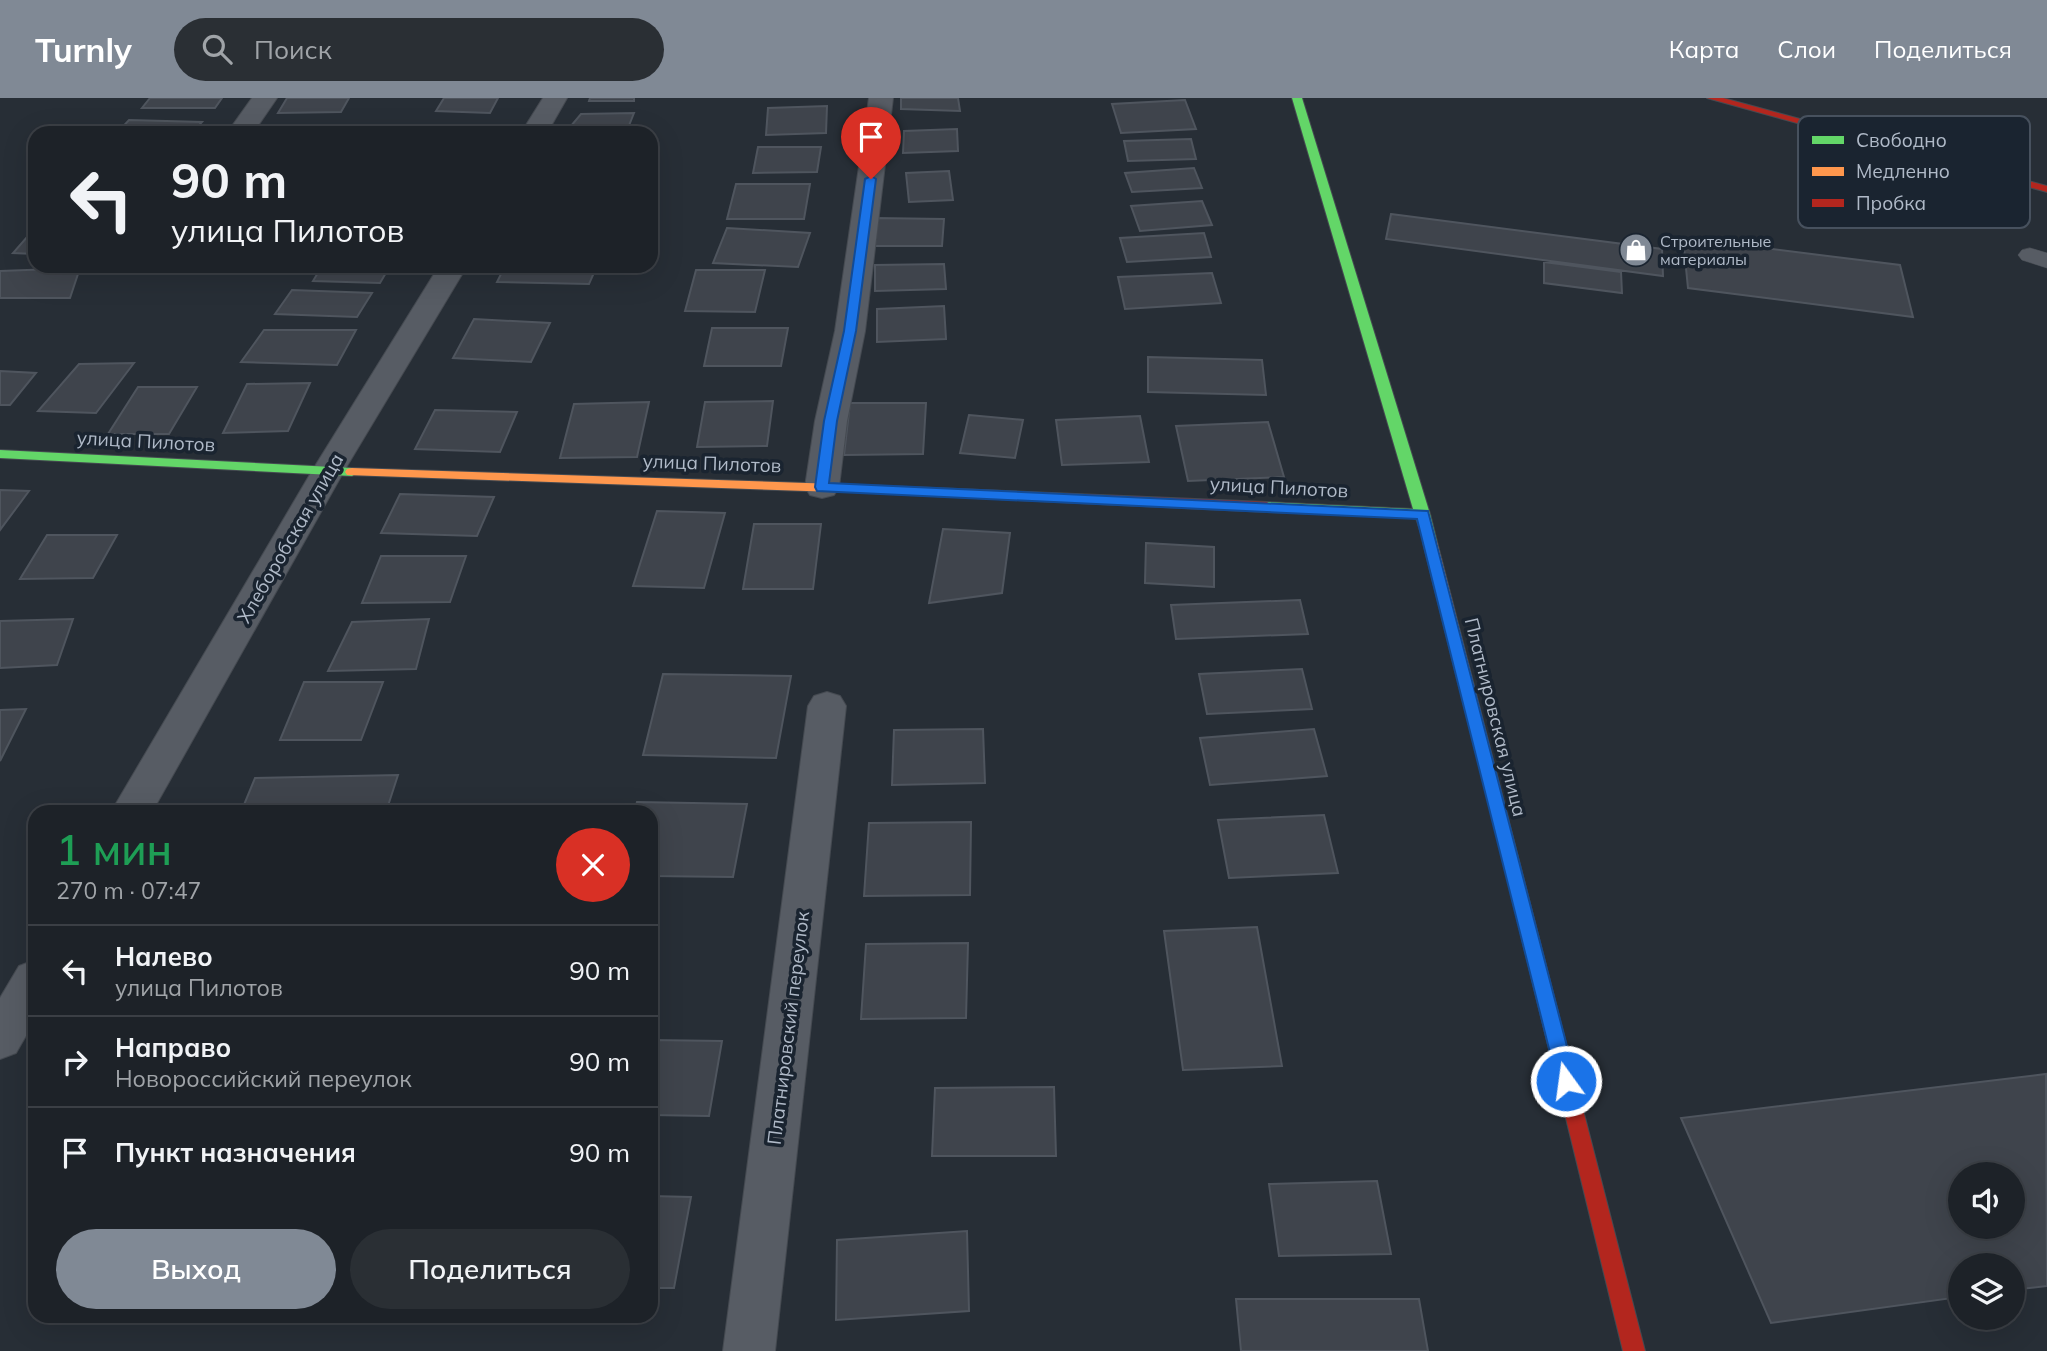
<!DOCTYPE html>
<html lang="ru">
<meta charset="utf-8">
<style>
:root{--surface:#1d2228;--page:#2a2f34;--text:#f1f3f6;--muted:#a0a4a8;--line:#3b3f45;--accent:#808995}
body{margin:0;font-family:Mulish,sans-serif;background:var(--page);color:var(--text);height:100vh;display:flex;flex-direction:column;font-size:26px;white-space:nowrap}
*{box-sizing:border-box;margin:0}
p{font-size:23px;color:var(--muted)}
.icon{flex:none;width:38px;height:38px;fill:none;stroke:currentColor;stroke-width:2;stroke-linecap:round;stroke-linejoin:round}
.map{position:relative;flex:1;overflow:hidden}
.drawer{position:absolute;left:28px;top:707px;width:630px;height:518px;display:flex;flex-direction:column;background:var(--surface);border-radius:21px;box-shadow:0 7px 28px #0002,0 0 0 2px var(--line)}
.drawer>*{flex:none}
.banner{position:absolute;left:28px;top:28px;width:630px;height:147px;border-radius:21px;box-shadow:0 7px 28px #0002,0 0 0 2px var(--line);background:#1d2228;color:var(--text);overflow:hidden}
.tools{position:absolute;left:1948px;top:1064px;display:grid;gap:14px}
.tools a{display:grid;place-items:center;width:77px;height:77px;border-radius:50%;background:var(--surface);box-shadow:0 7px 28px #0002,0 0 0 2px var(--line);font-size:35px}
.pin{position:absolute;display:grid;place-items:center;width:60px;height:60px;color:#fff;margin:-72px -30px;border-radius:50% 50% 50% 0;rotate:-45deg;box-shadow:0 0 7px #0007}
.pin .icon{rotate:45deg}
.me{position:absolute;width:77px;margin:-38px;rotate:346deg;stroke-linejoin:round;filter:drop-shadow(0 0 5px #0008)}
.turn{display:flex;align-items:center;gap:24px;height:147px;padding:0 28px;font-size:32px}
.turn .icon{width:91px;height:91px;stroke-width:2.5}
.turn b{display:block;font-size:49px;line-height:60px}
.round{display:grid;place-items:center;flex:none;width:74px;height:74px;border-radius:37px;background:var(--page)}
.summary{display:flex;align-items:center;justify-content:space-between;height:119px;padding:0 28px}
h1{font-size:42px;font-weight:600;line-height:52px;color:#1e9e55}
.action{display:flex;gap:14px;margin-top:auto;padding:14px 28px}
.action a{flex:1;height:80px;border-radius:42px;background:var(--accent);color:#fff;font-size:28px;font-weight:600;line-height:80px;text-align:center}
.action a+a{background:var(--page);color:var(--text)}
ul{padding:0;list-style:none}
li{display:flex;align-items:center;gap:21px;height:91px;padding:0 28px;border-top:2px solid var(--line)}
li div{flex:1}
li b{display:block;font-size:26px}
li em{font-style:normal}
header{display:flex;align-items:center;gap:42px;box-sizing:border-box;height:98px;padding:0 35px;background:var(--accent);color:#fff}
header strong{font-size:33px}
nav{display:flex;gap:38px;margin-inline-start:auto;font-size:24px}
.search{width:490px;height:63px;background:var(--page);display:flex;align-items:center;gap:18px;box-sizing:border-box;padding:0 24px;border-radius:38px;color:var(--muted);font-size:26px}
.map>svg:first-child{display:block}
.building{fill:#3f444c;stroke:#4f555e;stroke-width:2;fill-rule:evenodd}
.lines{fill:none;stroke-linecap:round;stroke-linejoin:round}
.lane-casing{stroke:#454a51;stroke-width:1}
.street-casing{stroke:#454a51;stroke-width:2}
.fast-casing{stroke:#454a51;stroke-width:2}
.slow-casing{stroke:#454a51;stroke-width:2}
.jam-casing{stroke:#454a51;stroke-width:2}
.lane{fill:#575c64;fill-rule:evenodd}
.street{fill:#575c64;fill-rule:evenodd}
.fast{fill:#63d668;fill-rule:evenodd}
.slow{fill:#ff974d;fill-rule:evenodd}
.jam{fill:#b3261e;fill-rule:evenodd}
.route{fill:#1a73e8;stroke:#114b97;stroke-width:2}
.labels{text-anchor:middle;stroke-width:7;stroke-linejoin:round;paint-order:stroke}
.far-poi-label{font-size:16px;fill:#b0bac8;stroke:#1a2430;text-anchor:start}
.street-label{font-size:19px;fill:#b0bac8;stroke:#1a2430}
.key{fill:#1a2430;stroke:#47515e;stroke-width:2}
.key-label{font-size:19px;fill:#b0bac8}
</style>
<header>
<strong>Turnly</strong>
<div class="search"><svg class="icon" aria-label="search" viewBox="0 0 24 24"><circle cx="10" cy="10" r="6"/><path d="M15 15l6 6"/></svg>Поиск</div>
<nav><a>Карта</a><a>Слои</a><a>Поделиться</a></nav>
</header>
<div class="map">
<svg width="2047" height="1253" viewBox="0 0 2047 1253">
<rect width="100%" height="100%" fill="#272e36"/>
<path class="building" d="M150,0H222L215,10H142Z
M287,0H349L341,14L278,15Z
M444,0H498L490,15L436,13Z
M590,0H634V3H589Z
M901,0H958L960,13L901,11Z
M1185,2L1196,31L1121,35L1112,6Z
M827,8L826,35L766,37L768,10Z
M634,15L626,35H565L581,16Z
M129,22L202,24L192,35H117Z
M957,31L958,53L903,55L904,33Z
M1191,41L1196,61L1128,63L1124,43Z
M758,49H821L817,74L753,75Z
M1194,70L1202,90L1132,94L1125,75Z
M949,73L953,102L909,104L906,75Z
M736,86H810L804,121H727Z
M1202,103L1212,127L1140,133L1131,108Z
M1391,116L1662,151L1663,178L1386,141Z
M875,120L944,121L942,148H872Z
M35,130V156L13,155Z
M727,130L810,135L798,169L713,165Z
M1204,135L1211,159L1127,164L1120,140Z
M1683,140L1900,167L1913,219L1688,190Z
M1544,164L1621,174L1622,195L1544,185Z
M944,166L946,191L875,193V167Z
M322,168H390L380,185L313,183Z
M505,168H597L589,186L497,184Z
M80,170L70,200H0V173Z
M696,172H765L755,214L685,213Z
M1212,175L1221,205L1125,211L1118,179Z
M292,192L372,195L357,219L275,216Z
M944,208L946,241L877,244V211Z
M474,221L550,225L531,264L453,260Z
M712,230H788L781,268H704Z
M264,232H356L337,267L241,264Z
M1148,259L1262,262L1266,297L1148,294Z
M134,265L96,315L38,313L79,266Z
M0,273L36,275L10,307H0Z
M310,285L288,333L223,335L247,286Z
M138,289H197L169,336H108Z
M773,303L767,348L697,349L705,304Z
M649,304L637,359L560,360L574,306Z
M850,305H926L923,356L844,357Z
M435,312L517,314L500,354L415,351Z
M969,317L1023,322L1015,360L960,355Z
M1140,318L1149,364L1062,367L1056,322Z
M1268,324L1284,379L1188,383L1176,328Z
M0,392L29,393L0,432Z
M400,396L494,399L477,438L381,435Z
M657,413L725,415L704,490L633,488Z
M754,426H821L813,491H743Z
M943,431L1010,435L1002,495L929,505Z
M47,437H117L93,480L20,481Z
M1146,445L1214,449V489L1145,485Z
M381,458H466L450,504L362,505Z
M1300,502L1308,536L1176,541L1171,507Z
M73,521L57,567L0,570V523Z
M429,521L416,571L328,573L352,524Z
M1302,571L1312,611L1207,616L1199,576Z
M663,576L791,578L776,660L643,657Z
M304,584H383L361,642H280Z
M26,611L0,663V612Z
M983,631L985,685L892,687L894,632Z
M1314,631L1327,678L1210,687L1200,640Z
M398,677L386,714H241L255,680Z
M637,704L747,706L733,779L651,778V714H634Z
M1324,717L1338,775L1229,780L1218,722Z
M971,724L970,797L864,798L869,725Z
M1257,829L1282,968L1183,972L1164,833Z
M968,845L966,920L861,921L866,846Z
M651,942L722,943L709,1018L651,1017Z
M2046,976L2047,1188L2012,1192V1167H1960V1199L1771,1225L1681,1020ZM1960,1076H2012V1129H1960Z
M1054,989L1056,1058H932L935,990Z
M1377,1083L1391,1156L1279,1158L1269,1086Z
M651,1098L691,1099L674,1190H651Z
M967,1133L969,1213L836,1222L837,1142Z
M1236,1201H1419L1428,1253H1241Z"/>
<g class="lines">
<defs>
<path id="lane" d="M2030,150L2047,155V170L2022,162L2018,157L2022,152Z"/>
<path id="street" d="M252,0H277L253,35H227Z
M543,0H567L547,35H521Z
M869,0H893L865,233L847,323L839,389L834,397L822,400L810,397L805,389L815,323L835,233Z
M439,168H467L344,373L152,714H111L312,373Z
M827,594L840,598L846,608L775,1253H723L808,608L814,598Z
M35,862V922L16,955L0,961V900L19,868Z"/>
<path id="fast" d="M1292,0H1302L1430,416L1437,444L1435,447H1425L1416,420L1267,414L1260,409L1267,404L1413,411Z
M0,352L352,370L359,374L352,378L0,360Z"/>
<path id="slow" d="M352,370L836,386L843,390L836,394L347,377L345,374L347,371Z
M1430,439L1437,444L1518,759L1516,764L1510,766L1504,764L1502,759L1423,444Z"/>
<path id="jam" d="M1707,0H1723L2047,88V94Z
M836,386L1267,404L1274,409L1267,414L831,393L829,390L831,387Z
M1510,752L1516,754L1518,759L1645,1253H1623L1502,759L1504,754Z"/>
</defs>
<use href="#lane" class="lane-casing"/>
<use href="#street" class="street-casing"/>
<use href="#fast" class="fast-casing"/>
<use href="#slow" class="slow-casing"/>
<use href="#jam" class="jam-casing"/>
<use href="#lane" class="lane"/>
<use href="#street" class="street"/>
<use href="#fast" class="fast"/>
<use href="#slow" class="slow"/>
<use href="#jam" class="jam"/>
</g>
<path class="route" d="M871,78L876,81L856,233L837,323L829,385L1428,413L1576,983L1573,989L1566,992L1559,989L1557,983L1417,421L817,393L815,389L824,323L844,233L865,81Z"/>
<defs>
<symbol id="shop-disc" viewBox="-11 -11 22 22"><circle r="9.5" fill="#808995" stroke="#1a2430"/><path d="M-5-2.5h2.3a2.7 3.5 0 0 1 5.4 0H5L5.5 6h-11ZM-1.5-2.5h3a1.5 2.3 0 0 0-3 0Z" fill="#fff"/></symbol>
</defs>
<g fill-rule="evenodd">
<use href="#shop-disc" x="1617" y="133" width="38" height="38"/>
</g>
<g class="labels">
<g class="far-poi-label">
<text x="1660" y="149">Строительные<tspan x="1660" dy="18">материалы</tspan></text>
</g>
<g class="street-label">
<text transform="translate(146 343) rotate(3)" y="7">улица Пилотов</text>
<text transform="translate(712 365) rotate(2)" y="7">улица Пилотов</text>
<text transform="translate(1279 389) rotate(3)" y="7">улица Пилотов</text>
<text transform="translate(290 440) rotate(-60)" y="7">Хлеборобская улица</text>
<text transform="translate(1496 619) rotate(76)" y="7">Платнировская улица</text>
<text transform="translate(788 930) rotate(-83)" y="7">Платнировский переулок</text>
</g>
</g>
<rect x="1798" y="18" width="232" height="112" rx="10" class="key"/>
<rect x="1812" y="38" width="32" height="8" fill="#63d668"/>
<rect x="1812" y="69" width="32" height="9" fill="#ff974d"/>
<rect x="1812" y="101" width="32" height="8" fill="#b3261e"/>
<g class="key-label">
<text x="1856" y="49">Свободно</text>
<text x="1856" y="80">Медленно</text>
<text x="1856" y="112">Пробка</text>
</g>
</svg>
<div class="tools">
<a><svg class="icon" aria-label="sound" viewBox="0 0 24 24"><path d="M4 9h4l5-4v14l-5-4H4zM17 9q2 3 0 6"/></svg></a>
<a><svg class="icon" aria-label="layers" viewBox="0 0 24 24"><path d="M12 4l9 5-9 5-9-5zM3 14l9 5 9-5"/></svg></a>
</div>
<div class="pin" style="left:871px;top:81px;background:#d93025"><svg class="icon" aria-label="arrive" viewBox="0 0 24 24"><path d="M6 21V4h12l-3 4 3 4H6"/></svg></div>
<svg class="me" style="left:1566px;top:983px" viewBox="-20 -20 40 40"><circle r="17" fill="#1a73e8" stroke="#fff" stroke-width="3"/><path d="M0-11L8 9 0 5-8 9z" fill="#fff"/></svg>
<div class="banner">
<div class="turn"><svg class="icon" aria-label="left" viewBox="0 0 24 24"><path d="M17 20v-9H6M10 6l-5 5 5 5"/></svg><div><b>90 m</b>улица Пилотов</div></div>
</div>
<section class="drawer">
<div class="summary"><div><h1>1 мин</h1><p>270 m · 07:47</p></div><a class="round" style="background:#d93025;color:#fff"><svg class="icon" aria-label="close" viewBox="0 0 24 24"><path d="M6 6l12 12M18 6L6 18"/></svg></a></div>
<ul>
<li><svg class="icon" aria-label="left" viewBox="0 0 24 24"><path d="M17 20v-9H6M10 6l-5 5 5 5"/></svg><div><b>Налево</b><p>улица Пилотов</p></div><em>90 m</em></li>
<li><svg class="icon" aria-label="right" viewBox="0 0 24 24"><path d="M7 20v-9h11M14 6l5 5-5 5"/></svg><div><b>Направо</b><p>Новороссийский переулок</p></div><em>90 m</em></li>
<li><svg class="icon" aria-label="arrive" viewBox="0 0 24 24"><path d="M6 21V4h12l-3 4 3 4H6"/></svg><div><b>Пункт назначения</b></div><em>90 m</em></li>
</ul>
<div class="action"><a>Выход</a><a>Поделиться</a></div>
</section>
</div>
